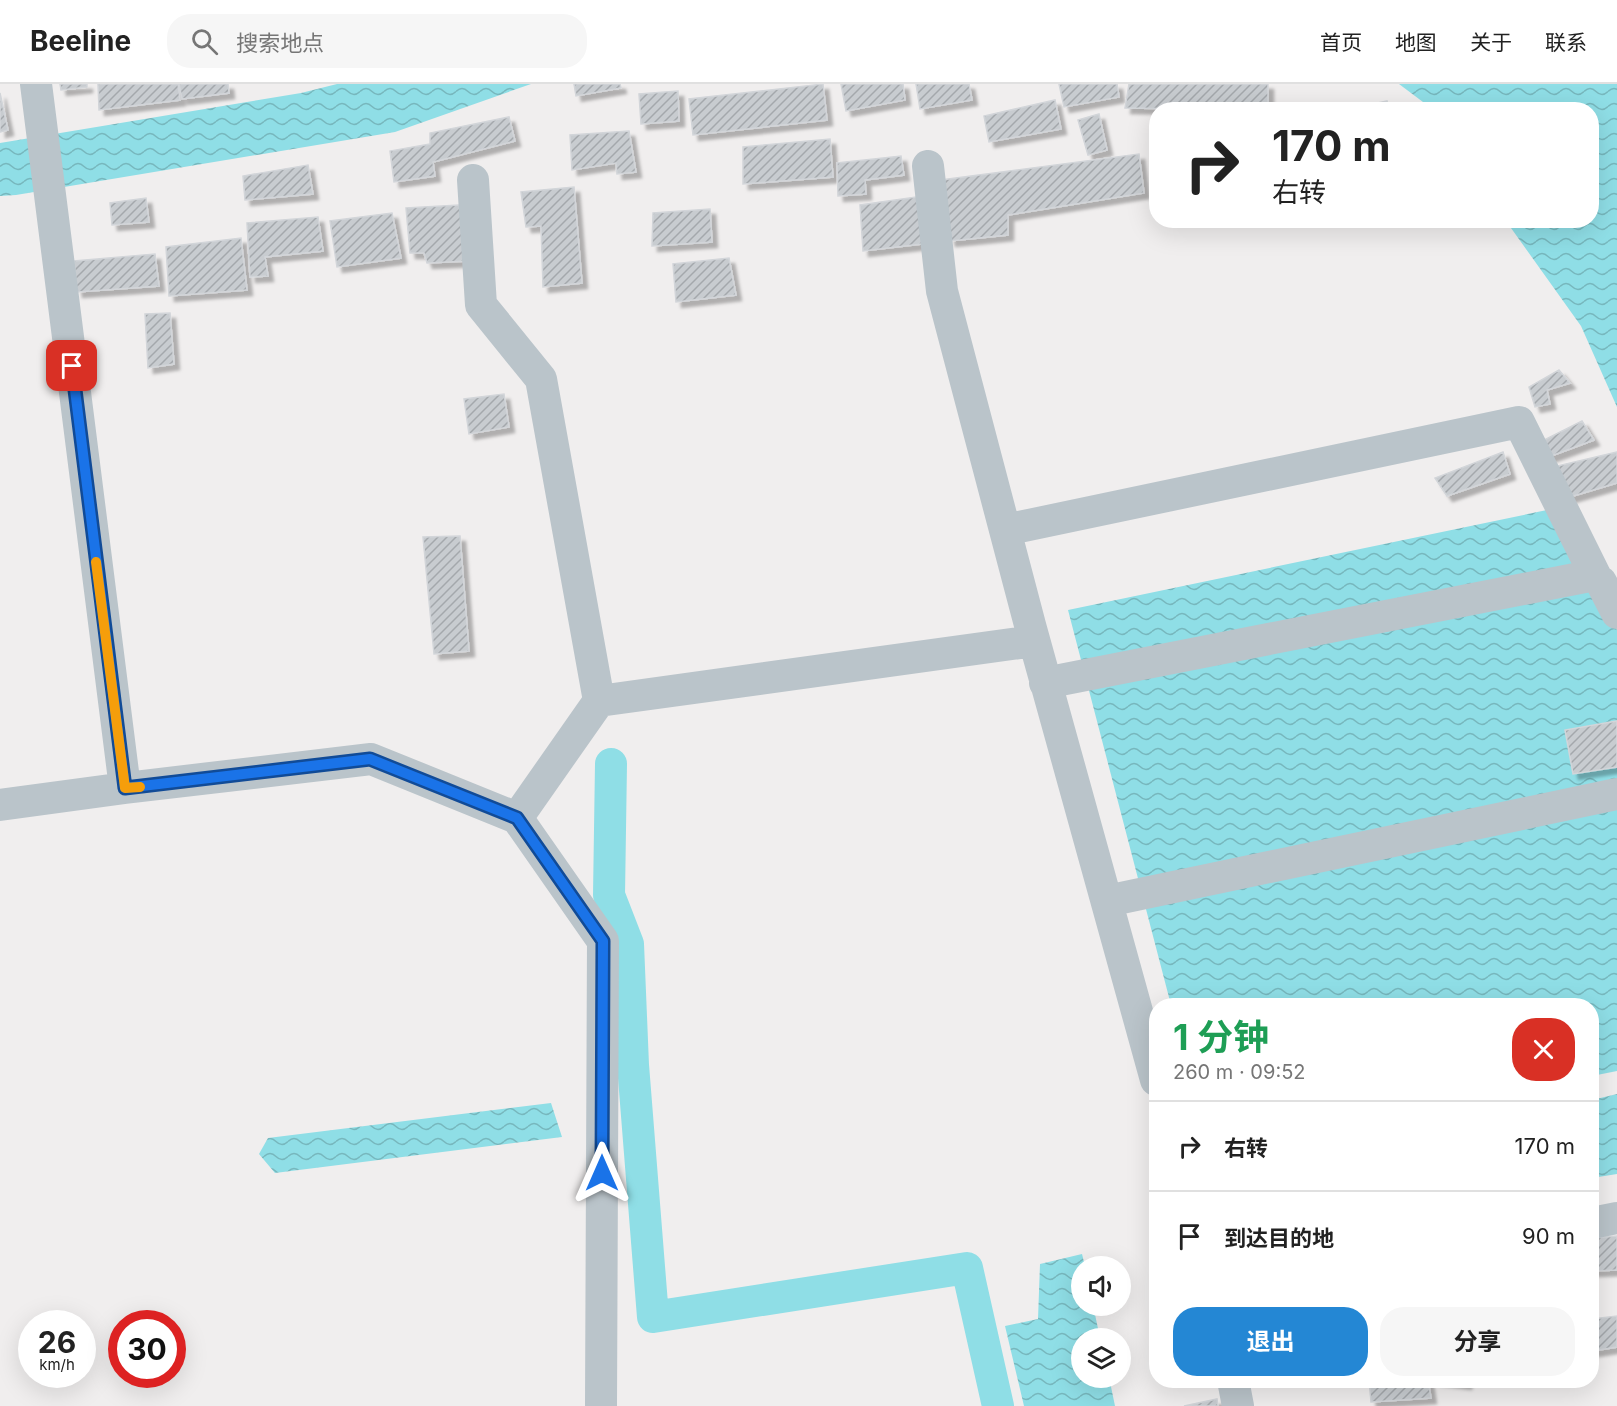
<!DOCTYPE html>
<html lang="zh">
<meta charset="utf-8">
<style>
:root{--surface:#fff;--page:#f6f6f6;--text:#222;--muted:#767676;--line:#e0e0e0;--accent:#2487d4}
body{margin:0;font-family:Inter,"Noto Sans SC",sans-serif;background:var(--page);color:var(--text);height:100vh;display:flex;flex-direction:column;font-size:22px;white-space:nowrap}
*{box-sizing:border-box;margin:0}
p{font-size:20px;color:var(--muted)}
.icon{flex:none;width:33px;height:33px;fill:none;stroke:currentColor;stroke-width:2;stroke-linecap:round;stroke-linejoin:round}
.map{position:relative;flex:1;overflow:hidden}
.drawer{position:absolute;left:1149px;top:914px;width:450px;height:390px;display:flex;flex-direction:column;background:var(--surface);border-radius:24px;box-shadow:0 6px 24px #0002}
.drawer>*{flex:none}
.top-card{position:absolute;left:1149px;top:18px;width:450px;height:126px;border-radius:24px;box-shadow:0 6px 24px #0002;background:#fff;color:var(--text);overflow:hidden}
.buttons{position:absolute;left:1071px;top:1172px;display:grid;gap:12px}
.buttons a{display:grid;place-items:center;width:60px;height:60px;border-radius:50%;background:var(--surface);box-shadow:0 6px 24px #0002;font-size:30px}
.speed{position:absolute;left:18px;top:1226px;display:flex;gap:12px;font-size:30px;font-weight:700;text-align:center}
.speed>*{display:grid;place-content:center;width:78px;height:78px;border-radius:50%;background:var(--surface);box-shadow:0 6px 24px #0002;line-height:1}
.speed small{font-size:15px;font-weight:400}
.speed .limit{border:9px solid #d22;background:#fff;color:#111}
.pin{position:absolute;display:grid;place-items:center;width:51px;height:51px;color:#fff;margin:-26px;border-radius:12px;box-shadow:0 3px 9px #0006}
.me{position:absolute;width:66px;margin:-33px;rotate:0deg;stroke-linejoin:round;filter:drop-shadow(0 0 4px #0008)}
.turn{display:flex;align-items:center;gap:21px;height:126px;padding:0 24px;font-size:27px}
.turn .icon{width:78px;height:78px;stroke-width:2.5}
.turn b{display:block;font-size:42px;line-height:51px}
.round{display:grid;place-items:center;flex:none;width:63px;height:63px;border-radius:24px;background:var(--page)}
.headline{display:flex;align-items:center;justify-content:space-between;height:102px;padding:0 24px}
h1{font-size:36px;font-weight:700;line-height:45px;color:#1e9e55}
.primary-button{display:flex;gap:12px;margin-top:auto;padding:12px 24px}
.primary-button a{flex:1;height:69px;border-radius:24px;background:var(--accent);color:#fff;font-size:24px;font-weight:700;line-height:69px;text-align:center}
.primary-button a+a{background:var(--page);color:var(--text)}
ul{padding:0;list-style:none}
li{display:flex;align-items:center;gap:18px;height:90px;padding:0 24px;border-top:2px solid var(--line)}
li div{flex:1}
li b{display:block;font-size:22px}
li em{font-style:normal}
header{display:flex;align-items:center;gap:36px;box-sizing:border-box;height:84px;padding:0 30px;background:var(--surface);border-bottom:2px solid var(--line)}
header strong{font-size:28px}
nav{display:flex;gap:33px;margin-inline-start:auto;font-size:21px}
.search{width:420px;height:54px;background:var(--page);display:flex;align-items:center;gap:15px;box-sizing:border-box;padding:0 21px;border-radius:24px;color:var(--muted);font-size:22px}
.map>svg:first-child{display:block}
.water{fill:url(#water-waves)}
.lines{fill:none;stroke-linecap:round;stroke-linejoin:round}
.canal{stroke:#8fdee6;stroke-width:32}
.building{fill:url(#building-hatch);stroke:#d2d5d9;stroke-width:1.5;filter:url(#shadow)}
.minor{stroke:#bac4ca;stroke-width:32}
.route-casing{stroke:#114b97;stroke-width:15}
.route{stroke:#1a73e8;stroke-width:10}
.slow{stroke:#f59e0b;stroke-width:10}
</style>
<header>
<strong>Beeline</strong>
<div class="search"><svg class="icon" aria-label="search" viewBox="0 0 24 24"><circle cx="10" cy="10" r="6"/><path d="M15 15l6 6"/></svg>搜索地点</div>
<nav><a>首页</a><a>地图</a><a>关于</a><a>联系</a></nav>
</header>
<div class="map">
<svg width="1617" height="1322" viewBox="0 0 1617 1322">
<defs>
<pattern id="water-waves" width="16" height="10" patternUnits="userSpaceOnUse" patternTransform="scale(1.5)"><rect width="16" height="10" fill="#8fdee6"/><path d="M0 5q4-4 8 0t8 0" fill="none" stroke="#77b7bd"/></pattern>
<pattern id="building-hatch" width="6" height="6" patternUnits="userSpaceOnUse" patternTransform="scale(1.5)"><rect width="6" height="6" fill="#c8ccd0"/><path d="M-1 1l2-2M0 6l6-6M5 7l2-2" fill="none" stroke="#a4a8ac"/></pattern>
<filter id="shadow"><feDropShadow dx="5.5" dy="5.5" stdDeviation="1.5" flood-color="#0004"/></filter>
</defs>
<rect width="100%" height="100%" fill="#f0eeee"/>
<path class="water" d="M337,0H531L395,48L16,111L0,112V59L301,9Z
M1399,0H1617V323L1581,242L1506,137L1592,136V26L1428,25L1423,18Z
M1547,426L1617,546V987L1592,992V921H1171L1068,526Z
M1617,1010V1090L1592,1094V1016Z
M551,1019L562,1053L275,1089L259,1070L268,1054Z
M1082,1170L1085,1182H1082V1221H1093L1100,1254H1082V1293H1109L1115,1322H1024L1005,1242L1038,1235L1040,1180Z"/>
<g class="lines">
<path class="canal" d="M611,680L609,811L628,860L633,981L653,1233L967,1184L998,1322"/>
</g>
<path class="building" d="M60,0H87V3L61,6Z
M98,0H178L180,16L99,26Z
M179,0H228L229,9L182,15Z
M574,0H620L621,4L576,12Z
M823,0L827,36L693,51L689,15Z
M841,0H903L905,16L846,27Z
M916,0H969L972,16L920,25Z
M1059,0H1117L1119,13L1064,23Z
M1129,0H1268V26L1125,24Z
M678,7L679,37L641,40L639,10Z
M0,9L8,46L0,48Z
M1055,16L1061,45L989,58L984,32Z
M1387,17L1389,26H1347Z
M1099,30L1107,66L1088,71L1078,36Z
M509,33L515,57L433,78L435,92L394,98L390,67L430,60V49Z
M629,47L636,88L617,90L616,79L572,86L570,51Z
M830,55L833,93L743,100V63Z
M1139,70L1144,109L1008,131V151L950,157L941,96Z
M901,72L904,91L865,96L866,110L838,112L837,79Z
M308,81L313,110L245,116L243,92Z
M574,103L582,199L543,203L541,142L526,143L521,108Z
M923,112L930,159L863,167L860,121Z
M146,114L149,138L112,141L110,119Z
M459,121L468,177L427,179L424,169H410L406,124Z
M710,125L712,158L652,162L653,129Z
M392,129L401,174L337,183L330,137Z
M318,133L323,167L265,173L268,192L250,193L247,139Z
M241,154L247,206L169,212L166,163Z
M155,170L159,202L77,208L74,177Z
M729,174L736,211L676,218L673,180Z
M170,229L174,280L148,284L145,230Z
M1559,286L1570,299L1547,306L1550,320L1535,323L1529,303Z
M504,310L509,343L469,350L464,315Z
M1582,337L1594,356L1543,375L1536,360Z
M1503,368L1510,390L1447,412L1435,394Z
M1617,368V399L1563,415L1549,384Z
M460,452L469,567L434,570L423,453Z
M1617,637V683L1573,690L1565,646Z
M1617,1152V1186L1592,1187V1154Z
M1617,1232V1263L1592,1267V1235Z
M1369,1296H1428L1431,1314L1371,1318Z
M1434,1296H1467L1466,1300Z
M1217,1315L1218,1322H1184Z"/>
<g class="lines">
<path class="minor" d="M36,0L125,704
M928,82L942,207L1030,541L1156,996
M473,96L481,221L541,295L599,617
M1005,446L1519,338L1595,491L1045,599
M1601,498L1617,529
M0,721L125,704L371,675L517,734L603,857L601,1322
M517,734L599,617L1034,557
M1107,817L1617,710
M1592,1139L1617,1134
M1233,1296L1238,1322"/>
</g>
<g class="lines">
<defs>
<path id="route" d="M72,282L125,704L370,675L517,734L603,857L602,1089"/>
</defs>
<use href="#route" class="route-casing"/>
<use href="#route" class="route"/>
<path class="slow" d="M96,478L125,704L140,703"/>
</g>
</svg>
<div class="buttons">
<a><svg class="icon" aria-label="sound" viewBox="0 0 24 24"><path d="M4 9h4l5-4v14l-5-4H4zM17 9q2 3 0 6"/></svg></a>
<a><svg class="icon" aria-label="layers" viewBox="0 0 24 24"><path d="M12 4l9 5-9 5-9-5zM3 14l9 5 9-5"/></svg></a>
</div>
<div class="speed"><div>26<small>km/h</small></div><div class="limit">30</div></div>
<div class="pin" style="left:72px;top:282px;background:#d93025"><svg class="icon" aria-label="arrive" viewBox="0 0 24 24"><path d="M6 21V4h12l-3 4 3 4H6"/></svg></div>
<svg class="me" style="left:602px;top:1089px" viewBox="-20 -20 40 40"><path d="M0-17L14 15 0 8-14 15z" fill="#1a73e8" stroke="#fff" stroke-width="4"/></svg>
<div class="top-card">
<div class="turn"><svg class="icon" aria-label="right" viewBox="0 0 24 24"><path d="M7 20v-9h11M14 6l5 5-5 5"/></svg><div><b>170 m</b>右转</div></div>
</div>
<section class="drawer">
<div class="headline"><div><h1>1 分钟</h1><p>260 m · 09:52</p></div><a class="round" style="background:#d93025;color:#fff"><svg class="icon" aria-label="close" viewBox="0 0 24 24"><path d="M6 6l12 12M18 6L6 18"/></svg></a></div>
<ul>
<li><svg class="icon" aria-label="right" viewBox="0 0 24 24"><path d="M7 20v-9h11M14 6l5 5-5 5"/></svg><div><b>右转</b></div><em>170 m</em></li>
<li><svg class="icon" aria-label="arrive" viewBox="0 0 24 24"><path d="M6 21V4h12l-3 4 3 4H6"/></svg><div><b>到达目的地</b></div><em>90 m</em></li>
</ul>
<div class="primary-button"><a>退出</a><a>分享</a></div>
</section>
</div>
